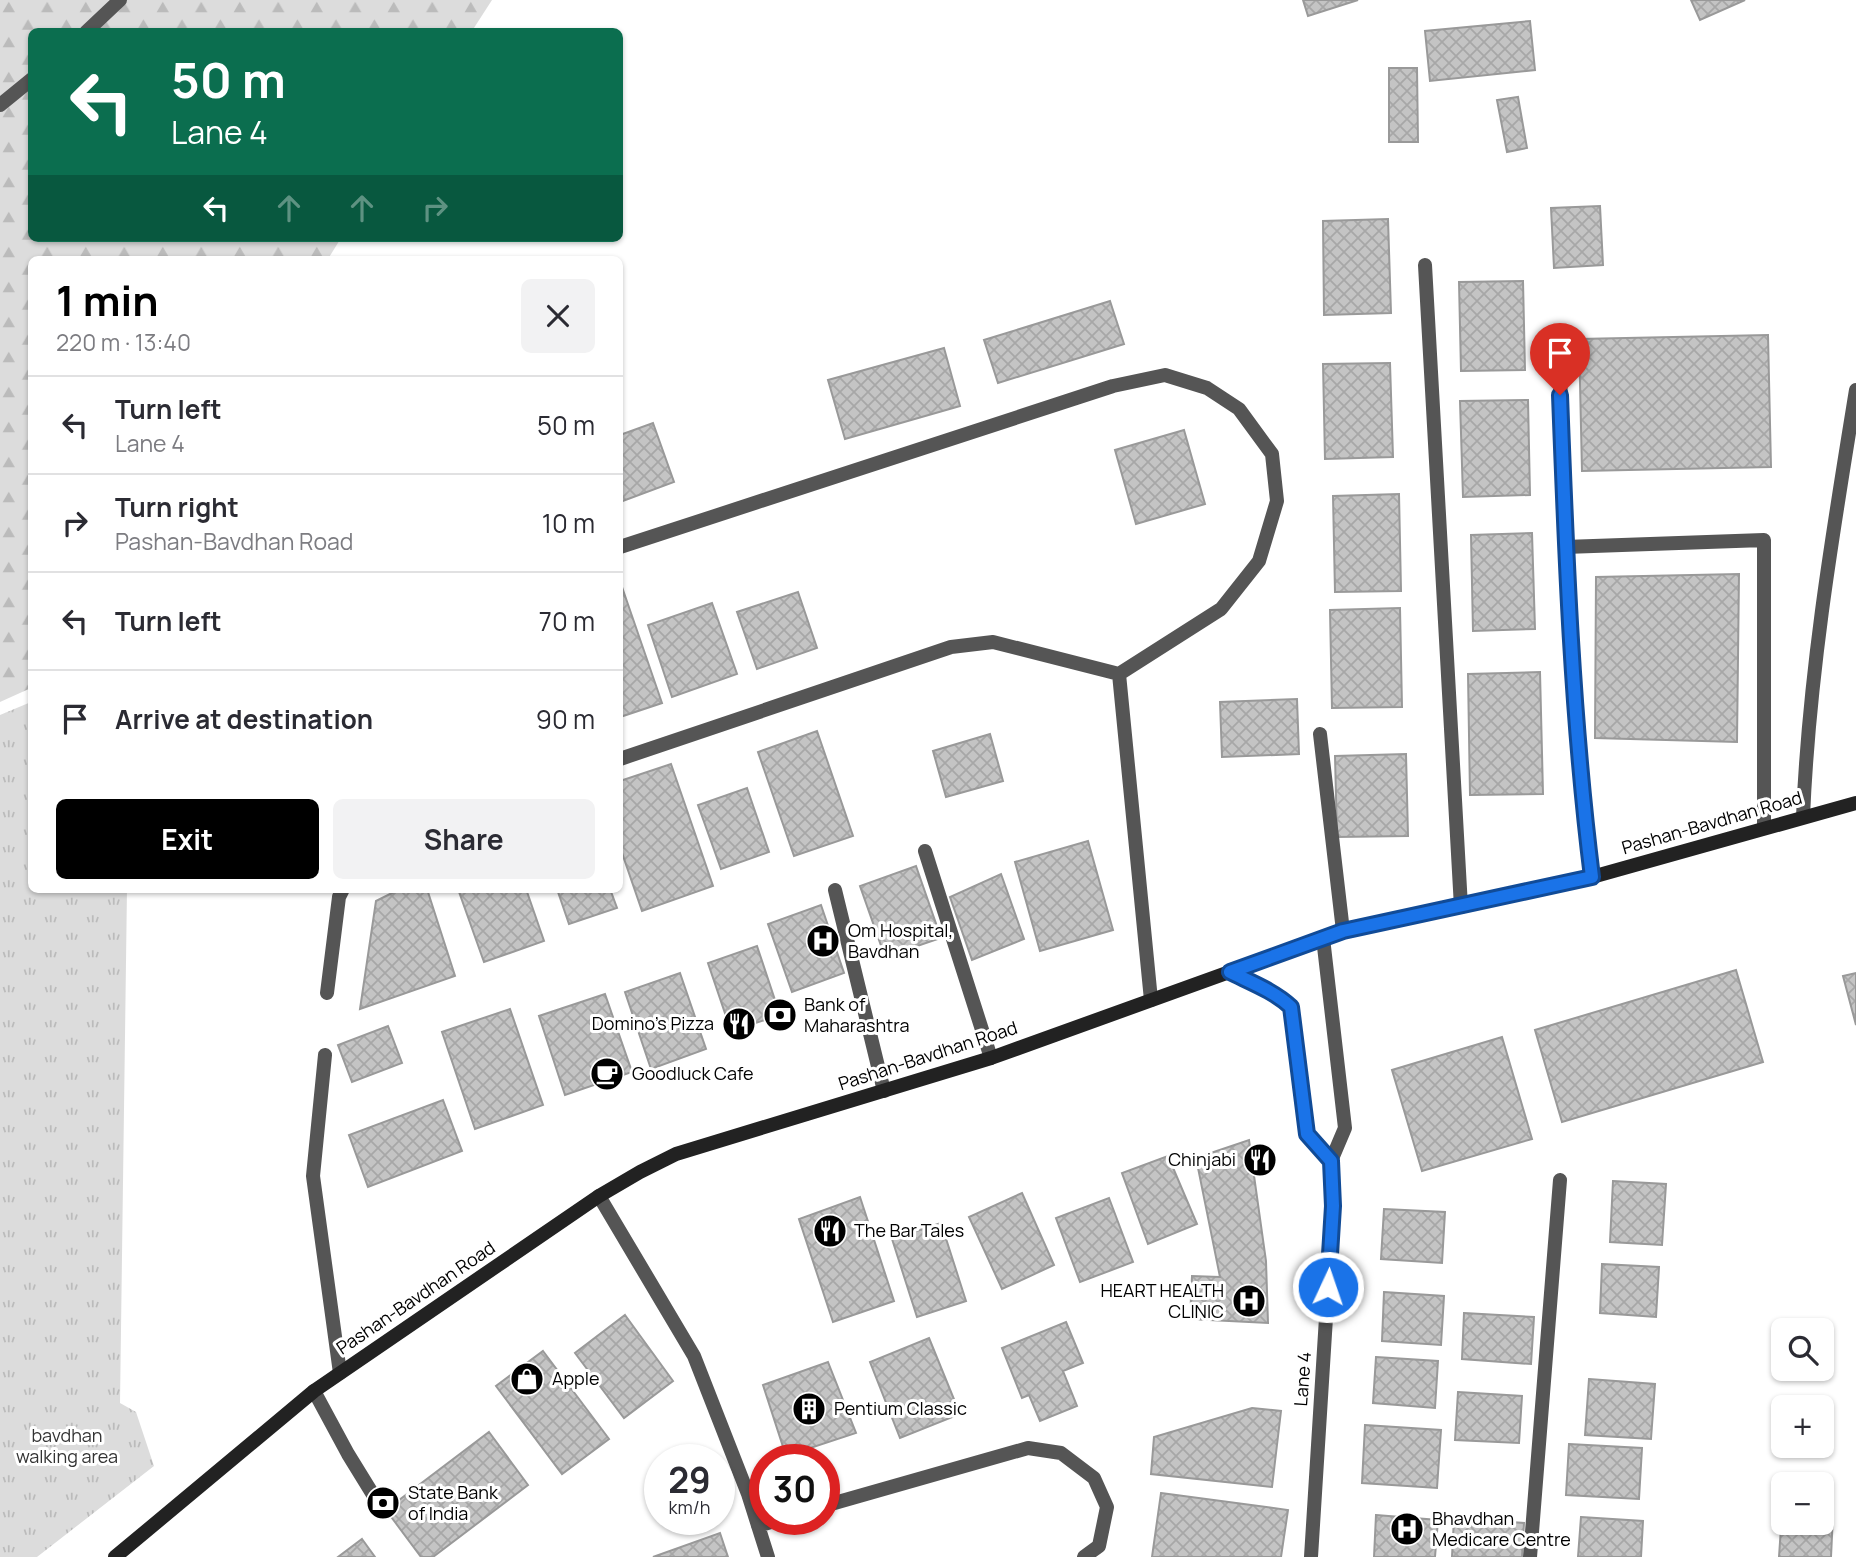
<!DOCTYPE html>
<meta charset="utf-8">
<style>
:root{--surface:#fff;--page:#f2f2f3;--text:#2b2b33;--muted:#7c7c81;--line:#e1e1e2;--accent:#000}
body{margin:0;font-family:Manrope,sans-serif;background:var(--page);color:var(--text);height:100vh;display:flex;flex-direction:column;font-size:26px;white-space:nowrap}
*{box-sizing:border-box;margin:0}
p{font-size:23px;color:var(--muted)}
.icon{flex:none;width:38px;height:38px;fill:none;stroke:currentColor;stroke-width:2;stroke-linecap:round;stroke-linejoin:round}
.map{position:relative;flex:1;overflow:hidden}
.panel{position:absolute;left:28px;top:256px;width:595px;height:637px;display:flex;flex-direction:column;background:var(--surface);border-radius:10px;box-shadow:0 2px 5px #0004}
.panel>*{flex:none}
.top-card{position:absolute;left:28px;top:28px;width:595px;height:214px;border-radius:10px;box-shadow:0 2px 5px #0004;background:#0b6e4f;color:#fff;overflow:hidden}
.controls{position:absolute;left:1771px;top:1318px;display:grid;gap:14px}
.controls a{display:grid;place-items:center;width:63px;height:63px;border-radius:10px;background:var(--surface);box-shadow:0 2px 5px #0004;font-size:35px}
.speed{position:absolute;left:644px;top:1444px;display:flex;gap:14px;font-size:35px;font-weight:700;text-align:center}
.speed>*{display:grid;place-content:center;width:91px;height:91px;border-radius:50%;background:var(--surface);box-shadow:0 2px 5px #0004;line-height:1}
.speed small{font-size:18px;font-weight:400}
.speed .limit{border:10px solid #d22;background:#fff;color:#111}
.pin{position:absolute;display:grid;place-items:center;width:60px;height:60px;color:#fff;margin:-72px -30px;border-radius:50% 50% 50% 0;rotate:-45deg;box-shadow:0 0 7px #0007}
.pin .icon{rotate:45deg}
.me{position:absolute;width:77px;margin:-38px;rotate:3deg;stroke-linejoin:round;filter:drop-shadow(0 0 5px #0008)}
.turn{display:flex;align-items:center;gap:24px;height:147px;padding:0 28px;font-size:32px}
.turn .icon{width:91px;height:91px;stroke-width:2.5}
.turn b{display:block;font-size:49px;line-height:60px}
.lanes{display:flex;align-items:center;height:66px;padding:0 28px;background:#0003;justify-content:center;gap:35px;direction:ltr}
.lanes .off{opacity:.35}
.round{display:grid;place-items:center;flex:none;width:74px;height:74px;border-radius:10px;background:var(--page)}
.head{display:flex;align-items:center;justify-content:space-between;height:119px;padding:0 28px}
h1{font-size:42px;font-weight:700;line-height:52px;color:var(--accent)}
.button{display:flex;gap:14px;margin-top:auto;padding:14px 28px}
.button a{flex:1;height:80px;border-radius:10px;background:var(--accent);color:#fff;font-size:28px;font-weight:700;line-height:80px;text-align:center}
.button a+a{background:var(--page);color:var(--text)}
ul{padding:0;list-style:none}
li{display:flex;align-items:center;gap:21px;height:98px;padding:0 28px;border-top:2px solid var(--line)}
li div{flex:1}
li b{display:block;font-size:26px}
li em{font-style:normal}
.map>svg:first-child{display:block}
.grass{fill:url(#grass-tufts)}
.forest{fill:url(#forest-firs)}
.building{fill:url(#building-cross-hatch);stroke:#999;stroke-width:2}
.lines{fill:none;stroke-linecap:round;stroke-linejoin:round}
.lane{stroke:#555;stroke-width:14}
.street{stroke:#555;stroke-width:14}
.secondary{stroke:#222;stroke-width:14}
.route-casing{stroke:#114b97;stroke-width:18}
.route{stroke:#1a73e8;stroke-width:12}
.labels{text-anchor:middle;stroke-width:6;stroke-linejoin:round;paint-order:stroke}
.street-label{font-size:18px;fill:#000;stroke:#fff}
.poi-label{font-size:18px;fill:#000;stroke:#fff;text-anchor:start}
.park-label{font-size:18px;fill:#333;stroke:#fff}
</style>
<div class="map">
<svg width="1856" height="1557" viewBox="0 0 1856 1557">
<defs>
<pattern id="grass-tufts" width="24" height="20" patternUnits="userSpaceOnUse" patternTransform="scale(1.75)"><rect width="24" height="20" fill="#dcdcdc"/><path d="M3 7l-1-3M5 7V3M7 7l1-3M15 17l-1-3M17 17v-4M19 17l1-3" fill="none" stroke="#bbb"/></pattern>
<pattern id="forest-firs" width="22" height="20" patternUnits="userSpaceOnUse" patternTransform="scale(1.75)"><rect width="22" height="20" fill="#dcdcdc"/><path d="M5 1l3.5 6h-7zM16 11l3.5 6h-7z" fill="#bbb"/></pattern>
<pattern id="building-cross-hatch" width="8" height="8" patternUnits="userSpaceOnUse" patternTransform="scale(1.75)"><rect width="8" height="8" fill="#c4c4c4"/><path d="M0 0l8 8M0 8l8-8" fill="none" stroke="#a7a7a7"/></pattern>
</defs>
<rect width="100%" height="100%" fill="#fff"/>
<path class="grass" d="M31,702L32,889H127L120,1403L136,1412L154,1466L37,1557H0V715Z"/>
<path class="forest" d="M0,0H492L472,31L32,32V238H341L328,259H32L31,688L0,702Z"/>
<path class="building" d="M1303,0H1358L1308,16Z
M1691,0H1745L1700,20Z
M1530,21L1535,70L1430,81L1425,31Z
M1389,68H1417L1418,142H1389Z
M1518,97L1527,148L1507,152L1497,100Z
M1600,206L1603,265L1554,268L1551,208Z
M1388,219L1391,313L1324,315L1323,221Z
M1523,281L1525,370L1461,371L1459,282Z
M1110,301L1124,344L998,383L984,340Z
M1768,335L1771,467L1582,471L1579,339Z
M944,348L960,406L845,439L828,380Z
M1390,363L1393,457L1325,459L1323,364Z
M1528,400L1530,495L1463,497L1460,401Z
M653,423L674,482L620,502V435Z
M1184,430L1205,504L1136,524L1115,450Z
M1399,494L1401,591L1335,592L1333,496Z
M1532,533L1535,629L1473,631L1471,535Z
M1739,574L1737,742L1595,738L1596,577Z
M622,587L662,703L620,717V588Z
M798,592L817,648L757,669L737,612Z
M712,603L737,674L672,697L648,625Z
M1400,608L1402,707L1332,708L1330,610Z
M1540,672L1543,794L1470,795L1468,674Z
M1297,699L1299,754L1222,757L1220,702Z
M817,731L853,836L794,856L758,752Z
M990,734L1003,781L946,797L933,751Z
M1406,754L1408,836L1337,837L1335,756Z
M671,764L713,886L642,911L620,847V781Z
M747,788L769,852L721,869L698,805Z
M1088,841L1113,930L1040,951L1015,862Z
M916,866L941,938L885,957L860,886Z
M1001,874L1024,939L972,960L950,897Z
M400,889H427L455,976L360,1009L376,901Z
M458,889H526L544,941L484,962Z
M557,889H610L617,908L569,924Z
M821,905L844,973L792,992L768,924Z
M757,946L780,1015L731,1031L708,963Z
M1736,970L1763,1062L1562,1122L1535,1030Z
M680,973L706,1049L651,1069L625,992Z
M1856,973V1025L1843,976Z
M605,994L632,1072L565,1095L539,1016Z
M510,1009L543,1105L475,1129L442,1032Z
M388,1026L402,1063L352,1082L338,1045Z
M1502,1037L1532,1139L1422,1171L1392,1070Z
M443,1100L462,1151L368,1187L349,1135Z
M1249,1140L1266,1261L1268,1323L1190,1319L1192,1276L1220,1277L1196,1158Z
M1168,1156L1197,1224L1148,1244L1122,1173Z
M1613,1181L1666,1184L1662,1245L1610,1242Z
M1022,1193L1054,1265L1002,1289L969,1217Z
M860,1197L894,1301L833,1322L799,1219Z
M1109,1198L1133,1262L1080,1282L1056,1218Z
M1384,1209L1445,1212L1442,1263L1381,1259Z
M941,1223L966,1301L917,1317L892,1239Z
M1602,1264L1659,1267L1656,1317L1600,1313Z
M1384,1292L1444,1296L1441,1345L1382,1341Z
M1464,1313L1534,1317L1531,1364L1462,1359Z
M625,1315L673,1381L624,1418L575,1353Z
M1066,1322L1083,1363L1063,1371L1077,1406L1040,1421L1029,1395L1022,1398L1002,1348Z
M929,1338L960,1414L900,1438L870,1362Z
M543,1351L609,1439L562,1474L496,1386Z
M1376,1357L1438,1361L1435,1408L1373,1403Z
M828,1362L856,1433L786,1456L763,1385Z
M1589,1379L1655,1384L1651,1439L1585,1435Z
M1458,1392L1522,1396L1519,1443L1455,1440Z
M1252,1408L1281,1411L1272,1487L1151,1474L1154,1437Z
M1365,1425L1441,1430L1437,1488L1362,1483Z
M489,1432L528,1485L433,1557H421L386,1510Z
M1569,1444L1642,1448L1639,1499L1566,1495Z
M1161,1493L1288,1510L1281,1557H1152Z
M1782,1512L1783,1522H1822V1514L1833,1515L1831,1557H1779Z
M1376,1515L1438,1520L1435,1557H1374Z
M1581,1517L1643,1521L1641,1557H1578Z
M1454,1518L1524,1523L1522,1557H1452Z
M720,1533L728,1557H653Z
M362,1539L375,1557H338Z"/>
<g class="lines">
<path class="lane" d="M1425,265L1461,907
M1560,370C1565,539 1571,709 1592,877
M1565,547L1764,540V828
M1320,734L1343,931
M1803,817C1809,673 1833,531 1856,390
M925,851L991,1058
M327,993L339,897L343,889
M325,1055L313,1176L340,1373
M314,1391L348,1454L380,1506
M1530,1557L1560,1180"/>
<path class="street" d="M86,32L120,0
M0,105L32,79
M620,547L1113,386L1165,375L1207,388L1239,409L1272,454L1277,501L1259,561L1221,609L1119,674L993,642L951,647L620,759
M1119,674L1151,1000
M835,890L884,1091
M1230,972C1250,982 1274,991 1291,1007L1307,1134L1331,1161
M599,1196L694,1356L748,1494L768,1557
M824,1506L1028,1448L1061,1453L1094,1478L1107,1507L1099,1546L1084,1557
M758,1526L781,1519
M1311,1557L1333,1206L1331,1161L1345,1128L1323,938"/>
<path class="secondary" d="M115,1557L314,1391L599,1196L640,1172L676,1154L991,1058L1343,931L1592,877L1856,803"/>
</g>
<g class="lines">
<defs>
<path id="route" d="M1328,1287L1333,1206L1331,1161L1307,1134L1291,1007C1274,991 1250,982 1230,972L1343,931L1592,877C1572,717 1566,556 1560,395"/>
</defs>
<use href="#route" class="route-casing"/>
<use href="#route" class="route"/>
</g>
<defs>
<symbol id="hospital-disc" viewBox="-11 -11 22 22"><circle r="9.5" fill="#000" stroke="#fff"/><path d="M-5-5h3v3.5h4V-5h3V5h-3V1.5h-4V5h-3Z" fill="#fff"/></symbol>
<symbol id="bank-disc" viewBox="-11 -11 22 22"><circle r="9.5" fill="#000" stroke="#fff"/><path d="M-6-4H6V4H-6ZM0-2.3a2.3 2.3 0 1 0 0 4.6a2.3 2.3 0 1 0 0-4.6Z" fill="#fff"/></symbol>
<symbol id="restaurant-disc" viewBox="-11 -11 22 22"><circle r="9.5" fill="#000" stroke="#fff"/><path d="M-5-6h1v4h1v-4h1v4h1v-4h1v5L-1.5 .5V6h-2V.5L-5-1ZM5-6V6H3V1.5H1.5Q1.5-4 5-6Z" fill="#fff"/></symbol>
<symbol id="cafe-disc" viewBox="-11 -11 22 22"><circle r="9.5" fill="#000" stroke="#fff"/><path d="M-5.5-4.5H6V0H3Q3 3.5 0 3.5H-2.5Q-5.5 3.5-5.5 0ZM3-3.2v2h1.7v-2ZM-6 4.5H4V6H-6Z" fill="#fff"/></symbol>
<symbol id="shop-disc" viewBox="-11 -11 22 22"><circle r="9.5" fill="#000" stroke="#fff"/><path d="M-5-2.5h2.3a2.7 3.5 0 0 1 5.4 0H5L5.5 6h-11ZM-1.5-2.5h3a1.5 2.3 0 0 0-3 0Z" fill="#fff"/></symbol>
<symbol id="building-disc" viewBox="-11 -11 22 22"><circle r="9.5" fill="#000" stroke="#fff"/><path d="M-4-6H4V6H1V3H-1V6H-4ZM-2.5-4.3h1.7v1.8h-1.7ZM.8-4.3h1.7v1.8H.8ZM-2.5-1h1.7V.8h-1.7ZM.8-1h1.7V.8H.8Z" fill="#fff"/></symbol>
</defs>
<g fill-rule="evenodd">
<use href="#hospital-disc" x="804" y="922" width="38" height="38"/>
<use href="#bank-disc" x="761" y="996" width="38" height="38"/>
<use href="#restaurant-disc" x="720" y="1005" width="38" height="38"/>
<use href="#cafe-disc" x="588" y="1055" width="38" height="38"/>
<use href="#restaurant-disc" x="1241" y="1141" width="38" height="38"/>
<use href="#restaurant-disc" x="811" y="1212" width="38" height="38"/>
<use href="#hospital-disc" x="1230" y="1282" width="38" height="38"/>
<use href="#shop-disc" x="508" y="1360" width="38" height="38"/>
<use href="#building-disc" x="790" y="1390" width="38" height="38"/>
<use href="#bank-disc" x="364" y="1484" width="38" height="38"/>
<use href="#hospital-disc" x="1388" y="1510" width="38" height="38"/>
</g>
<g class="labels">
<g class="street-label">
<text transform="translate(1712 823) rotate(-16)" y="6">Pashan-Bavdhan Road</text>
<text transform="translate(928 1056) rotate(-18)" y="6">Pashan-Bavdhan Road</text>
<text transform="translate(416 1298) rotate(-34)" y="6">Pashan-Bavdhan Road</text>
<text transform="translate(1303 1379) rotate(-86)" y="6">Lane 4</text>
</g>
<g class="poi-label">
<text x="848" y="937">Om Hospital,<tspan x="848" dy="21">Bavdhan</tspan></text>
<text x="804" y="1011">Bank of<tspan x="804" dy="21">Maharashtra</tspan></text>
<text x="714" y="1030" text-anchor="end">Domino's Pizza</text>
<text x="632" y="1080">Goodluck Cafe</text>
<text x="1236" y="1166" text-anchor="end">Chinjabi</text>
<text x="854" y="1237">The Bar Tales</text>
<text x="1224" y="1297" text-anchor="end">HEART HEALTH<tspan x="1224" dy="21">CLINIC</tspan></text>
<text x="552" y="1385">Apple</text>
<text x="834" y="1415">Pentium Classic</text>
<text x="408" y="1499">State Bank<tspan x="408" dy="21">of India</tspan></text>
<text x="1432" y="1525">Bhavdhan<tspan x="1432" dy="21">Medicare Centre</tspan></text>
</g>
<g class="park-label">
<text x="67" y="1442">bavdhan<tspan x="67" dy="21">walking area</tspan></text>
</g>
</g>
</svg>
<div class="controls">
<a><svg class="icon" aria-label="search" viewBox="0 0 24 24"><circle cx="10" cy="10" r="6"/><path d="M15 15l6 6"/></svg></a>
<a>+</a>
<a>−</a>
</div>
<div class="speed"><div>29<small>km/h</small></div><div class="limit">30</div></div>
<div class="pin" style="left:1560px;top:395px;background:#d93025"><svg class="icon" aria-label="arrive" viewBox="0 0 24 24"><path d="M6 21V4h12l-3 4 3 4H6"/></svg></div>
<svg class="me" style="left:1328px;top:1287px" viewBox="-20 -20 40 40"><circle r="17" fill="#1a73e8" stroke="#fff" stroke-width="3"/><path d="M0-11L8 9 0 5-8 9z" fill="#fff"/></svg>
<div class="top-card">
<div class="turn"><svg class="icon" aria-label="left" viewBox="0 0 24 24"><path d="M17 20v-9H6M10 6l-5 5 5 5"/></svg><div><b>50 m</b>Lane 4</div></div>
<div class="lanes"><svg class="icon" aria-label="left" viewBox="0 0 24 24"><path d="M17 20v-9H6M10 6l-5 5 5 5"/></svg><svg class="icon off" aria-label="ahead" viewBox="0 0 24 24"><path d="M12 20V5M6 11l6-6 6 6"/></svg><svg class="icon off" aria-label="ahead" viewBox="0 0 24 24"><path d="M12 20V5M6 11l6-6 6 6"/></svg><svg class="icon off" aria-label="right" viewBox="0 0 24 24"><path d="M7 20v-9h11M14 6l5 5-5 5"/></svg></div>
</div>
<section class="panel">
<div class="head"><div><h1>1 min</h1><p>220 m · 13:40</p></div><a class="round"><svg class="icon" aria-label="close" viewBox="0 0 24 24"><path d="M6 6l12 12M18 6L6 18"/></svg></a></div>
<ul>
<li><svg class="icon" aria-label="left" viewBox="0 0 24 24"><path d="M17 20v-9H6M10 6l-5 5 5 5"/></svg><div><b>Turn left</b><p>Lane 4</p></div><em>50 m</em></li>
<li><svg class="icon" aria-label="right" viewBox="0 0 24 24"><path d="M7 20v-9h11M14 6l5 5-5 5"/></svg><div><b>Turn right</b><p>Pashan-Bavdhan Road</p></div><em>10 m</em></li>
<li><svg class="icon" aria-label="left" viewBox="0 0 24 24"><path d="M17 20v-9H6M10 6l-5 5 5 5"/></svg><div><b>Turn left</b></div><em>70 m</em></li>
<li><svg class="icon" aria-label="arrive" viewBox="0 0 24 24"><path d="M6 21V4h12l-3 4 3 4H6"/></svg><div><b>Arrive at destination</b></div><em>90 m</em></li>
</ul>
<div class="button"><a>Exit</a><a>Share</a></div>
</section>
</div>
